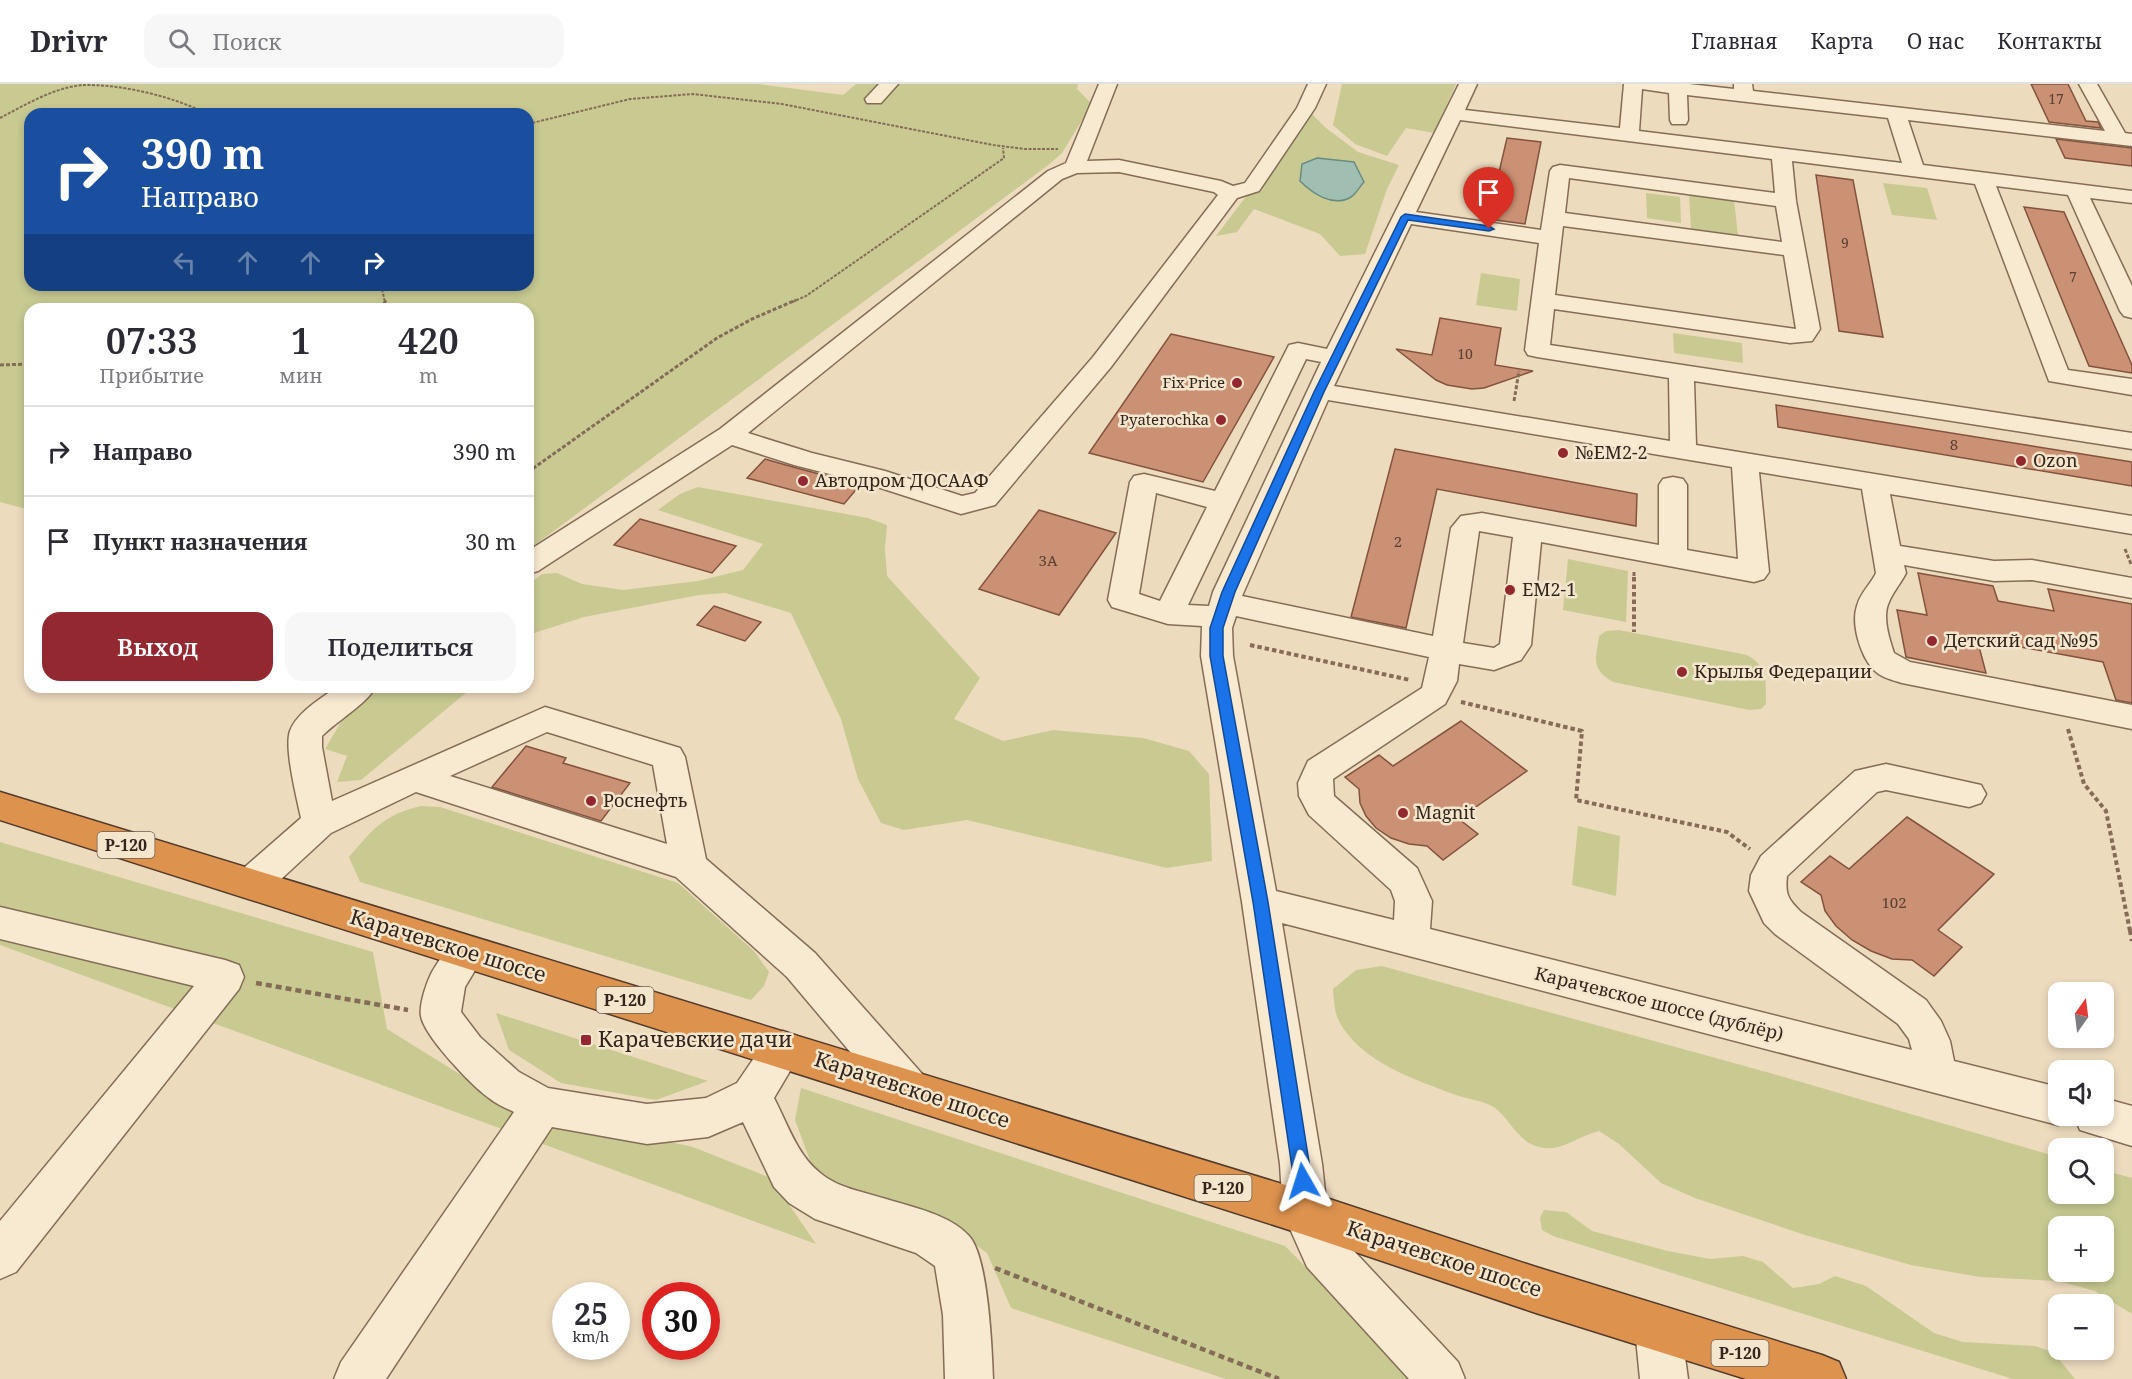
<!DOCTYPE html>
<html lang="ru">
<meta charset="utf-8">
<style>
:root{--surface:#fff;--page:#f7f7f7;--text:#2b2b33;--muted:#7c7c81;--line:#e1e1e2;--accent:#932831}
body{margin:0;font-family:"Noto Serif",serif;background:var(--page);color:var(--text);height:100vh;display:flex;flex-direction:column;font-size:22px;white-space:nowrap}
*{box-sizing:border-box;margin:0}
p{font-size:20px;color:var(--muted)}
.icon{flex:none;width:33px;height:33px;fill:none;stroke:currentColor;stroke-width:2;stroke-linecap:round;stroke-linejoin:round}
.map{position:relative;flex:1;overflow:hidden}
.side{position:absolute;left:24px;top:219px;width:510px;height:390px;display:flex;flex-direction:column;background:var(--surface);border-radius:18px;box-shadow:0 3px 9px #0003}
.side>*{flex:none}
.hud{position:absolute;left:24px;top:24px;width:510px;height:183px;border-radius:18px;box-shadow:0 3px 9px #0003;background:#1a4fa0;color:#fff;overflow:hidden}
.needle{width:39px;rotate:14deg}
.tools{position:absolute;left:2048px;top:898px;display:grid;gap:12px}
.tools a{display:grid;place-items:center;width:66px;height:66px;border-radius:12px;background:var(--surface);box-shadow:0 3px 9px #0003;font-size:30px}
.speed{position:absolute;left:552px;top:1198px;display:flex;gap:12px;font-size:30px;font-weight:700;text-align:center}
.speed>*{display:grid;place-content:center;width:78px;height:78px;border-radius:50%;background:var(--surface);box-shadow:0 3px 9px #0003;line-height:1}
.speed small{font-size:15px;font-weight:400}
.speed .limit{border:9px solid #d22;background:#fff;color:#111}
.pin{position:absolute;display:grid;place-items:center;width:51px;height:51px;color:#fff;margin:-62px -26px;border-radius:50% 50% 50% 0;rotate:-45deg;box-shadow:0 0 6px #0007}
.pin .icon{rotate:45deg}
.me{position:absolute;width:66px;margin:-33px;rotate:354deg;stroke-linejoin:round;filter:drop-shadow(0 0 4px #0008)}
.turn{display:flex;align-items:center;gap:21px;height:126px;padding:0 18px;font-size:27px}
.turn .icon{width:78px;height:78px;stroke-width:2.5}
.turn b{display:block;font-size:42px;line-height:51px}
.lanes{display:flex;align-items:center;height:57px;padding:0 18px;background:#0003;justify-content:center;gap:30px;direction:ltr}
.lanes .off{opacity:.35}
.eta{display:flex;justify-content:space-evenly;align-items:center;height:102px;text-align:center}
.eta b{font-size:36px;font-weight:600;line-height:42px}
.cta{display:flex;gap:12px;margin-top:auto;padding:12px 18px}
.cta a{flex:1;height:69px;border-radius:18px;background:var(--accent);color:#fff;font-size:24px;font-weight:600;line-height:69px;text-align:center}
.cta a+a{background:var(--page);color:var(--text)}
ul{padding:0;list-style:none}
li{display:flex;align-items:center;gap:18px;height:90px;padding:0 18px;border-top:2px solid var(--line)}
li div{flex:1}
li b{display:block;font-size:22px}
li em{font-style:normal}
header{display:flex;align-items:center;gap:36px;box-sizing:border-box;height:84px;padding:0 30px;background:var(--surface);border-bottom:2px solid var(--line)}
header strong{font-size:28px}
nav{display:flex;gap:33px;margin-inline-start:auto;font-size:21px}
.search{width:420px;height:54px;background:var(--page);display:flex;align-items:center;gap:15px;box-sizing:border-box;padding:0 21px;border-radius:18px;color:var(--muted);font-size:22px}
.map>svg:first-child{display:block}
.green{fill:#c8ca92;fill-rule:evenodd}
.water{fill:#a1beb3;stroke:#698c80;stroke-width:1.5}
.building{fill:#cb9174;stroke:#83533d;stroke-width:1.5}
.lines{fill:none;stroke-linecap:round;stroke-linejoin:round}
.minor-casing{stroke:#856c57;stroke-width:3}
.highway-casing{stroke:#523a2c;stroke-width:3}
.path-far3{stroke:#856c57;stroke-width:2;stroke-dasharray:3 1.5;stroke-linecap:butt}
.path-far2{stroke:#856c57;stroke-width:3;stroke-dasharray:4 2;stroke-linecap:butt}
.path-far1{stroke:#856c57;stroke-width:4;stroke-dasharray:4.5 3;stroke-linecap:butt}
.path{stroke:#856c57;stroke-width:4.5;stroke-dasharray:6 4;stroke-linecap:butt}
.minor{fill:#f8e9d1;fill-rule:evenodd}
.highway{fill:#dd924e;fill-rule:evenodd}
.route{fill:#1a73e8;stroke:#114b97;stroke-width:1.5}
.poi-dot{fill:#932831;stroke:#f4e6cd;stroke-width:2}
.labels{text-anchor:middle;stroke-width:5;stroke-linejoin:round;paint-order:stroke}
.far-number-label{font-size:14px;fill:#5a4032}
.far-poi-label{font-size:15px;fill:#34251c;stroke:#f4e6cd;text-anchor:end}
.number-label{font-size:15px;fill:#5a4032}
.shield{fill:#f4e6cd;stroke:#6e5f51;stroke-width:1.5}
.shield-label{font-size:16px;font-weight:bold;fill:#34251c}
.poi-label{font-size:18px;fill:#34251c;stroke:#f4e6cd;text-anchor:start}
.street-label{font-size:18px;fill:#34251c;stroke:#f4e6cd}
.near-street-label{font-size:21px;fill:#34251c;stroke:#f4e6cd}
.near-poi-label{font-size:21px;fill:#34251c;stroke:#f4e6cd;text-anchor:start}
</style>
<header>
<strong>Drivr</strong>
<div class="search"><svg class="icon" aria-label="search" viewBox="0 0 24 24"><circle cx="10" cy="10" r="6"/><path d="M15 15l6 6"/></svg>Поиск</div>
<nav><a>Главная</a><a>Карта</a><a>О нас</a><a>Контакты</a></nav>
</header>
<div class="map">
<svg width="2132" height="1295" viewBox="0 0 2132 1295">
<rect width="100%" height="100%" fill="#eddbbe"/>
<path class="green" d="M0,0H759L843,11L856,0H1078L1077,5L1092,20L1062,69L1047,82L528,466V225H30V426L0,418ZM30,30H528V201H30Z
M1342,0H1456L1434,49L1406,44L1387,72L1355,60L1333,41Z
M1310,28L1326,44L1358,68L1399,81L1387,105L1365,170L1340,172L1320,150L1254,125L1237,148L1216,152Z
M1883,99L1927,104L1937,136L1892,131Z
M1646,109L1680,113L1681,139L1647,134Z
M1689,111L1734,116L1738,151L1691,145Z
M1481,189L1520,195L1517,227L1476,221Z
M1673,249L1742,259L1743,279L1674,269Z
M698,403L868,434L887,441L885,464L887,492L980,594L954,635L1003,657L1053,646L1143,654L1189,667L1209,690L1212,777L1167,784L967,736L904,746L881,739L858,695L841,635L791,529L725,509L699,511L584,533L528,551V501L542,490L557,489L582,500L623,506L698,497L743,486L763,460L658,426L680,410Z
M1568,475L1628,487L1626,538L1563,526Z
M1619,546L1747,571C1770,584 1765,597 1766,620L1761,625L1749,626L1613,598C1590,584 1596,576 1599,552L1606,547Z
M380,603H473L361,696L337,698L347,672L325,665L347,628Z
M421,722L440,723L678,799L754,867L769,888L764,902L751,916L360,798L349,773C373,745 383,731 421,722Z
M1578,742L1620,752L1616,812L1572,801Z
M0,758L373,868L387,945L516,1025L693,1063L771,1094L816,1160L0,861Z
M1382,882L1770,989L2058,1073V1110H2103V1086L2132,1094V1230L2095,1207L2058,1197L1980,1193L1911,1181L1805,1151L1695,1114L1661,1099L1619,1060L1599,1047C1578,1052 1560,1069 1539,1063C1519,1059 1508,1033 1495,1024C1485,1017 1468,1015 1456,1011C1416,996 1360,978 1339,937C1334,928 1334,915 1333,905L1356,886ZM2058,1143H2103V1188H2058Z
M496,929L708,997L656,1016L561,999L509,966Z
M801,1004L1285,1162L1417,1295H1226L1011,1224L987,1169L939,1134L815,1090L795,1036Z
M1544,1126L1566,1128L1592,1147L1668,1167L1710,1175L1743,1172L1763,1178L1793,1204L1819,1200L1835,1192L1866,1202L1934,1249L1963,1258L2035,1262L2053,1268L2075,1295H2013L1553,1152L1542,1146L1540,1134Z"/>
<path class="water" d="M1317,74L1354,78L1364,98C1360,102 1356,110 1351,113C1333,124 1312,109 1300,97L1302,80Z"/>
<path class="building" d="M2031,0H2068L2086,37L2098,38L2101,44L2049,38Z
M1507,54L1541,58L1525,140L1488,135Z
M2056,55L2132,64V82L2065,74Z
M1816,91L1853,96L1883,253L1839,247Z
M2024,123L2064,128L2132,281V289L2089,282Z
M1440,234L1501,244L1495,281L1533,287L1484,304L1472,305L1447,301L1436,296L1396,265L1432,271Z
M1171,250L1274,273L1203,398L1089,369Z
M1776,321L2132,378V402L1778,343Z
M1395,365L1637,410L1636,442L1437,405L1406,544L1351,533Z
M765,375L793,383L860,401L844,420L747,394Z
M1039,426L1116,449L1059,531L979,505Z
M640,435L736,462L712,489L614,461Z
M1918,489L1993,502L1998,517L2054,527L2048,505L2132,520V619L2116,616L2103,578L1977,555L1986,589L1906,573L1897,526L1927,531Z
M714,522L761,538L745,557L697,541Z
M1461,637L1527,687L1459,735L1478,750L1443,776L1427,762L1409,760L1391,754L1376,744L1366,732L1360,719L1359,705L1345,693L1379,671L1393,682Z
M526,662L566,674L563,679L630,699L601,737L492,703Z
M1907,733L1994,790L1938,846L1962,863L1934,892L1912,876L1892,875L1871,867L1852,856L1836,842L1825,827L1821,811L1801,798L1830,772L1849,785Z"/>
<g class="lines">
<defs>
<path id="minor" d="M879,0H898L881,19H867L865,15Z
M1099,0H1117L1087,77L1119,76L1221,97L1233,102L1245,99L1297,24L1308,0H1326L1315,24L1259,107L1237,114L1111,283L995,421L961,430L865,399L794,381L732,361L538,487L528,490V467L720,345L1048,87L1066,79ZM1119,88L1214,108L1218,111L1093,273L975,409L962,412L885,387L812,369L748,349L1062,95L1077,89Z
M1459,0H1477L1465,26L1620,44L1624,0H1689L1734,5V0H1752L1753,7L2105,47L2079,0H2097L2125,49L2132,50V62L1908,36L1923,81L2132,107V119L2090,114L2132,202V234L2124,232L2120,227L2068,111L1996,102L2068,286L2132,295V311L2049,297L1975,100L1792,77L1796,117L1820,245L1812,257L1790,259L1554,225L1550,261L2132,349V365L1694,297L1696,361L2132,432V450L1890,410L1900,462L1994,477L2032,476L2132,494V514L2032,496L1994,497L1904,481L1906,489C1901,499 1893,508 1889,518C1882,532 1889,554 1894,569L1910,578L2132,621V645L1902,599C1892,596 1880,593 1873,585C1860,571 1851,539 1857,522C1860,509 1871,500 1876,489L1862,405L1759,388L1769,488L1764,495L1754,498L1541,458L1531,561L1521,576L1494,586L1459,580L1457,597L1445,620L1333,695L1334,712L1417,784L1432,817L1430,845L1912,966L1909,955L1898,940L1775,850L1764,839L1749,807L1751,791L1761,772L1855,687L1886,680L1981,701L1986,710L1981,719L1969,723L1886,706L1877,708L1787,792C1785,811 1788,815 1801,828L1926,916L1941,937L1950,957L1954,977L2058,1003V1032H2103V1014L2132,1022V1062L2080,1046L2074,1032L2073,1036L2058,1041L1282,839L1322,1080L1327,1126L1339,1151L1458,1278L1465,1295H1409L1307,1183L1283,1129L1280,1080L1242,818L1201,572L1202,542L1168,540L1112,523L1108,516L1130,398L1134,392L1144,390L1215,407L1289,261L1298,259L1327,265ZM1642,5L1669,9L1670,36L1672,40H1686L1688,36L1687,11L1888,34L1902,79L1639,47ZM1460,36L1772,75L1775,109L1560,81L1553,83L1550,87L1541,146L1416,128ZM1569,94L1776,122L1782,158L1565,129ZM1411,140L1539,159L1525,266L1528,271L1537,273L1669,294L1670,357L1334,302ZM1563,142L1784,171L1796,245L1555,211ZM1306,275L1321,278L1213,508L1209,522L1188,521ZM1328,316L1732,383L1738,475L1687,466V401L1683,395L1673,393L1663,395L1659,401V461L1482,429L1461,432L1451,444L1433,552L1242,512ZM1156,409L1207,423L1160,517L1139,510ZM1479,447L1513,453L1500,560L1494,564L1463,559ZM1236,532L1429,573L1422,604L1308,677L1298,699L1299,712L1309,731L1391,806L1395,817L1394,836L1276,807L1233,572L1232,544Z
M337,603H376C366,620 337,637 322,652V663L332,717L545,623L680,664L685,673L706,775L815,869L924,992L930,1006L924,1020L909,1025L894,1020L787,893L676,793L416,708L331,749L264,811L251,815L238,811L233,800L238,789L301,734C297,715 284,664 290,647C297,628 322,614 337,603ZM547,648L653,681L667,760L450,692Z
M0,823L225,876L239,881L244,893L239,905L16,1188L0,1195V1137L194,902L0,855Z
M467,852L480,856L486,868L465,903L461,928L480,953L519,988L548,1004L647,1020L706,1014L737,999L769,952L783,947L797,952L803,965L774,1014C787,1039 797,1070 819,1088C837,1104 864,1108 886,1115C912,1123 951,1131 969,1152C988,1172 992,1266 993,1295H945L943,1231L935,1182L916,1169L815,1135L789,1119L774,1103L743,1038L708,1053L647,1060L552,1043L386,1295H334L341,1278L514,1028C506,1024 496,1020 489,1014C472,1002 424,952 421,932C419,920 428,893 435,883C446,867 448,858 467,852Z
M1658,1221L1675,1227L1681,1244L1688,1295H1640L1635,1244L1641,1227Z"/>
<path id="highway" d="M0,708L1305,1107L1536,1183L1822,1271L1839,1278L1846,1295H1746L1536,1229L1305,1151L0,736Z"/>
</defs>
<use href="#minor" class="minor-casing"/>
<use href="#highway" class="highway-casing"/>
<path class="path-far3" d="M0,34C25,21 53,4 82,1C120,0 173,12 207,30
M528,40L630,15L693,10L782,20L993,61L1025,65H1058
M381,201L385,218
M792,218L806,212L1004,74L1003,64"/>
<path class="path-far2" d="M381,225L386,216
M0,281L30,280
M1514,317L1519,287
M528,388L717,254L752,235L796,216
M2125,465L2131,480
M1634,488V494"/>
<path class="path-far1" d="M1634,493V548
M1250,561L1410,596
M1461,618L1582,647L1576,716L1727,748L1750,765
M2068,645L2084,700L2106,727L2130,847"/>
<path class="path" d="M2130,845L2132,857
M256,899L408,926
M995,1184L1279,1295"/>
<use href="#minor" class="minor"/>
<use href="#highway" class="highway"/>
</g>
<path class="route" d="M1405,130L1489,142L1494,145L1489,147L1408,136L1324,308L1235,508L1223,544V572L1268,818L1312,1097L1309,1103L1303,1105L1296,1103L1294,1097L1253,818L1210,572V544L1222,508L1314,308L1401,133Z"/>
<g class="poi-dot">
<circle cx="1237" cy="299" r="6"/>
<circle cx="1221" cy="336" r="6"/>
<circle cx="1563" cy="369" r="6"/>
<circle cx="2021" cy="377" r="6"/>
<circle cx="803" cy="397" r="6"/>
<circle cx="1510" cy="506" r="6"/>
<circle cx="1932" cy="557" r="6"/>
<circle cx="1682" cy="588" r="6"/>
<circle cx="591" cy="717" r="6"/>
<circle cx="1403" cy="729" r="6"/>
<rect x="580" y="950" width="12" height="12" rx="3"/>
</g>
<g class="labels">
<g class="far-number-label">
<text x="2056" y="20">17</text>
<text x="1845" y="164">9</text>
<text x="2073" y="198">7</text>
<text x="1465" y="275">10</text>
</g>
<g class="far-poi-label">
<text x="1225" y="304">Fix Price</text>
<text x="1209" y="341">Pyaterochka</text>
</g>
<g class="number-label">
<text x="1954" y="366">8</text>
<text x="1398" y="463">2</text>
<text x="1048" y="482">3А</text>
<text x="1894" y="824">102</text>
</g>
<g class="shield">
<rect x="97.5" y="748" width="57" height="26" rx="4.5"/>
<rect x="596.5" y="903" width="57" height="26" rx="4.5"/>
<rect x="1194.5" y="1091" width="57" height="26" rx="4.5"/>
<rect x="1711.5" y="1256" width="57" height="26" rx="4.5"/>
</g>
<g class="shield-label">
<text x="126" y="767">Р-120</text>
<text x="625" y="922">Р-120</text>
<text x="1223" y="1110">Р-120</text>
<text x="1740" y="1275">Р-120</text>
</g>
<g class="poi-label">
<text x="1575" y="375">№ЕМ2-2</text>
<text x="2033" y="383">Ozon</text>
<text x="815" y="403">Автодром ДОСААФ</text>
<text x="1522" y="512">ЕМ2-1</text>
<text x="1944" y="563">Детский сад №95</text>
<text x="1694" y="594">Крылья Федерации</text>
<text x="603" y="723">Роснефть</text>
<text x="1415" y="735">Magnit</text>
</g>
<g class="street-label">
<text transform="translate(1659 920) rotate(14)" y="6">Карачевское шоссе (дублёр)</text>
</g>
<g class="near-street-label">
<text transform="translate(448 862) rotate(17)" y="7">Карачевское шоссе</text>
<text transform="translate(912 1006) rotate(18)" y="7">Карачевское шоссе</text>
<text transform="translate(1444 1175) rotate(18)" y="7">Карачевское шоссе</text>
</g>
<g class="near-poi-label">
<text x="598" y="963">Карачевские дачи</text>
</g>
</g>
</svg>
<div class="tools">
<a><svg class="needle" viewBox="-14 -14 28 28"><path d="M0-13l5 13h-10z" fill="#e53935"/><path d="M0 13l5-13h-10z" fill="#7c7c81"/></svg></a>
<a><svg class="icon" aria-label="sound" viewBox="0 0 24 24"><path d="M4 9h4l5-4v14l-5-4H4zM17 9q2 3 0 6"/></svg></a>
<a><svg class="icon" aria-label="search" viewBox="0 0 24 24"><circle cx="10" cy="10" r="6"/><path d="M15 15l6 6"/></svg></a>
<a>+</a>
<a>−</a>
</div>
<div class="speed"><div>25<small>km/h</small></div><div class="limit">30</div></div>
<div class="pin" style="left:1489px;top:145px;background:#d93025"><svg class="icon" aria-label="arrive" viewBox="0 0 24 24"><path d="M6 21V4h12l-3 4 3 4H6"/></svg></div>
<svg class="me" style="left:1303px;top:1097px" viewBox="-20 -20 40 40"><path d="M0-17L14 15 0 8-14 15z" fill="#1a73e8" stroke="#fff" stroke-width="4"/></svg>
<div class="hud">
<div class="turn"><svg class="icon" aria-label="right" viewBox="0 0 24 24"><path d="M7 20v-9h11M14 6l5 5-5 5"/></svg><div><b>390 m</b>Направо</div></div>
<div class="lanes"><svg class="icon off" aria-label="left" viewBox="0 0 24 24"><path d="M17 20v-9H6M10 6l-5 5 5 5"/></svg><svg class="icon off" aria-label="ahead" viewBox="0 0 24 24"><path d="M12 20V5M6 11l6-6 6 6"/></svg><svg class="icon off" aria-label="ahead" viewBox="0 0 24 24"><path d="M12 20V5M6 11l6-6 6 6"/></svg><svg class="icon" aria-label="right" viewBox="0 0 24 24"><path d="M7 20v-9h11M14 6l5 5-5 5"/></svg></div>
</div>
<section class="side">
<div class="eta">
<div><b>07:33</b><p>Прибытие</p></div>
<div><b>1</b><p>мин</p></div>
<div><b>420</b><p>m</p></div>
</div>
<ul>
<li><svg class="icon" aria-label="right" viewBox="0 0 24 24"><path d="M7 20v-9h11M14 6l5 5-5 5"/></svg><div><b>Направо</b></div><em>390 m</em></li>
<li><svg class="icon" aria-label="arrive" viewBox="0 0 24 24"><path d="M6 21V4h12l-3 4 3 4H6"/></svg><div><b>Пункт назначения</b></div><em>30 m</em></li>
</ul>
<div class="cta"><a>Выход</a><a>Поделиться</a></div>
</section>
</div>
